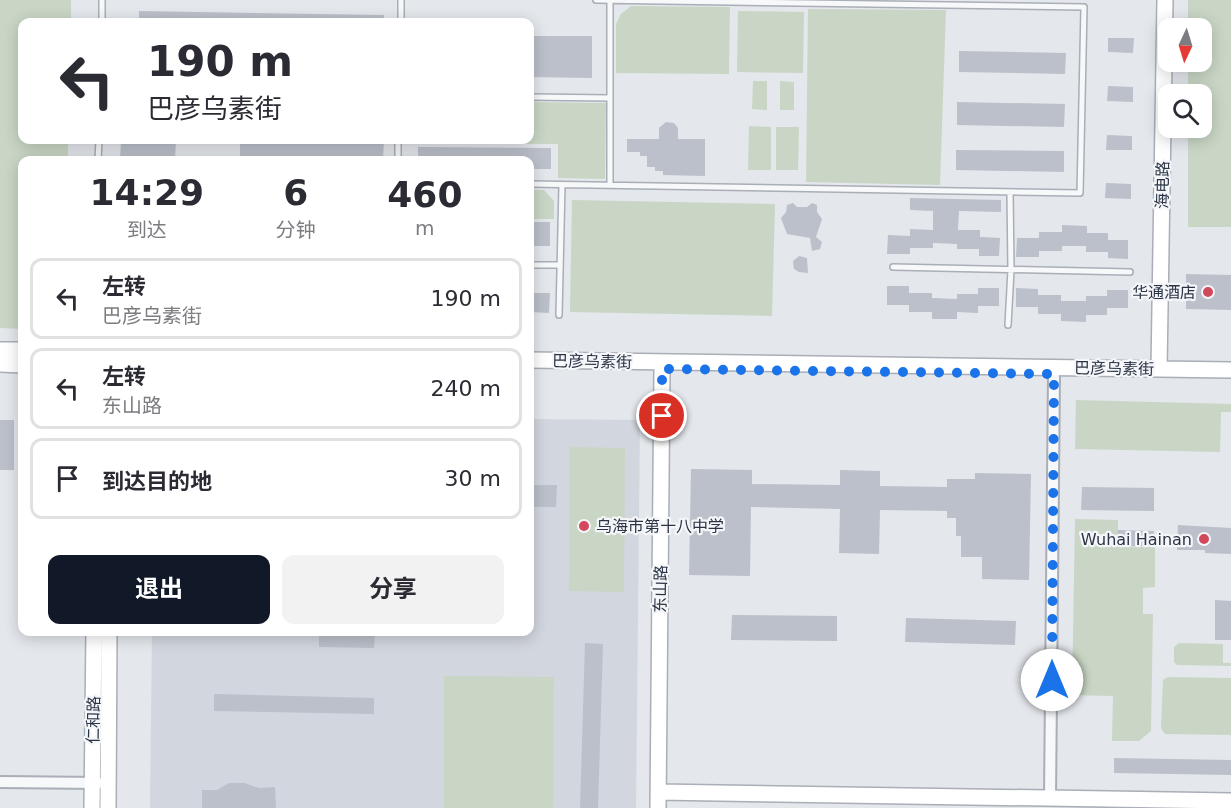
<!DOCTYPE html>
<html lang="zh">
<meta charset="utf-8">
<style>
:root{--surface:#fff;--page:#f2f2f3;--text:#2b2b33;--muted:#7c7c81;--line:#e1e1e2;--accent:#111827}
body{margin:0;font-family:"DejaVu Sans","Noto Sans SC",sans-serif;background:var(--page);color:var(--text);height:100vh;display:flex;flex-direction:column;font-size:22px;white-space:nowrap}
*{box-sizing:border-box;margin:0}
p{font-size:20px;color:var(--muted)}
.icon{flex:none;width:33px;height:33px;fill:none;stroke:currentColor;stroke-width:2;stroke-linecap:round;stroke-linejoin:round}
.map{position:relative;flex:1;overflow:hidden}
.drawer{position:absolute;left:18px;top:156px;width:516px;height:480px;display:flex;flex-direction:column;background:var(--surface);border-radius:12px;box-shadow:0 3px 15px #0003}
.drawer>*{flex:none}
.banner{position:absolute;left:18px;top:18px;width:516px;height:126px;border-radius:12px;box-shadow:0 3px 15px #0003;background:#fff;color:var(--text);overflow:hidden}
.needle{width:39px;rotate:184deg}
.buttons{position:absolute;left:1158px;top:18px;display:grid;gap:12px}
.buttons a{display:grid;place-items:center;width:54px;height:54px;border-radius:12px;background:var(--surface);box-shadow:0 3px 15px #0003;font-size:30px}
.pin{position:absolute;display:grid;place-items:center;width:51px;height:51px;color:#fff;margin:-26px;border:3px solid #fff;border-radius:50%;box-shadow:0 2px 6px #0007}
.me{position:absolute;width:66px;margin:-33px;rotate:0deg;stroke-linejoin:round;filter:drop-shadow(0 0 4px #0008)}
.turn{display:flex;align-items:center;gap:21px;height:126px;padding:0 30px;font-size:27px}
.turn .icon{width:78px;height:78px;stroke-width:2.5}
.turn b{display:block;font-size:42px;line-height:51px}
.eta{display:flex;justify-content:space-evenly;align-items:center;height:102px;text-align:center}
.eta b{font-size:36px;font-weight:700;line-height:42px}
.primary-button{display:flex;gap:12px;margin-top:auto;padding:12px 30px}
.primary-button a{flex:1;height:69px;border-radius:12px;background:var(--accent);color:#fff;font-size:24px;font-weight:700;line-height:69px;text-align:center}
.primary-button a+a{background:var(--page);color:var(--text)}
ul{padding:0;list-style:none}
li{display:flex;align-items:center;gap:18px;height:81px;margin:0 12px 9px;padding:0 18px;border:3px solid var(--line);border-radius:12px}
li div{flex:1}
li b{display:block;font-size:22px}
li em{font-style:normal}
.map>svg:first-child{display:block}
.built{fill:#d2d6de}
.green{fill:#c9d6c5}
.building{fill:#bbc0ca}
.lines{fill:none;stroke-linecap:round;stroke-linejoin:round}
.lane-casing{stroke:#a9aeb7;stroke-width:8}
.street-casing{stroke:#a9aeb7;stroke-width:14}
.secondary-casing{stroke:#a9aeb7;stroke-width:18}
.lane{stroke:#f7f8fa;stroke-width:5}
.street{stroke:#f7f8fa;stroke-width:10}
.secondary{stroke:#fff;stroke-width:15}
.route{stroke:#1a73e8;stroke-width:10;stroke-dasharray:0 18}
.poi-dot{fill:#d1495b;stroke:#f4f6f9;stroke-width:2}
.labels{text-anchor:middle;stroke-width:4.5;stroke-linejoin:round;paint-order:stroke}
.street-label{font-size:16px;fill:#2b3445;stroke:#f4f6f9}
.poi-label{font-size:16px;fill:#2b3445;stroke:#f4f6f9;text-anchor:end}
</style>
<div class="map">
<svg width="1231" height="808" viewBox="0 0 1231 808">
<rect width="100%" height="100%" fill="#e4e7ec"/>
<path class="built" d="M530,419L640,420L636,808H150L152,632H530Z"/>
<path class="green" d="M0,0H71V22H22V140H68V160H22V329L0,328Z
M1188,0H1231V227H1188V128H1202V94H1188V62H1202V28H1188Z
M631,6L730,7L729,74L616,73V24L621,14Z
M808,9L946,10L940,185L806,182Z
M738,11L804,12L803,73L737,72Z
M753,81H767V110L752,109Z
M780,81L794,82V110H780Z
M530,102L606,103L605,179L558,178V144L416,143V140H530Z
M749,126L771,127V170H748Z
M776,127H799L798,170H776Z
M530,190H544L554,201V219H530Z
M572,200L775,204L772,316L570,312Z
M1076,400L1231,404V412H1221L1220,452L1075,449Z
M570,447L625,448L624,592L569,591Z
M1075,519L1118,520V546L1155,547V587L1143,588V614H1153L1151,731L1139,741H1112L1113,696L1072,695Z
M1179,643L1223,644V663H1231V666L1177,665L1174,662V647Z
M444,676L554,677L553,808H444Z
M1168,677L1231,678V735L1165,734L1161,728L1163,680Z"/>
<path class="building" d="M139,11L384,15V22H139Z
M530,36H592V78L530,77Z
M1108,38H1134L1133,53L1108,52Z
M959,51L1066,53L1065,74L959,72Z
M1108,86L1133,87V102L1107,101Z
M957,102L1065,104L1064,127L957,125Z
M666,122L674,123L678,128V139H705V176L663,175V171H655V167H647V156H640V152H627V139H659V128Z
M1107,135L1132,136V150H1106Z
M121,140H176L175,160H120Z
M240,140H384L383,160H240Z
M418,147L551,148V169H530V160H418Z
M956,150L1064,151V172L956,170Z
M1106,183L1131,184V199L1105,198Z
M910,198L1001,200V212L959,211L958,230H980V237L1000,238L999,256H979V249H957V244L933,243V248H910V254H887L888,235L910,236V229L933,230V211L910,210Z
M793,203L797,207H807L812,203L817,205V212L822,219L816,237L822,242L820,249L812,251L810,238L787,234L781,218L786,212L787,205Z
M530,222H550V246H530Z
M1062,225L1087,226V233H1108V240H1128V259L1108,258V252H1086V246H1062V251H1039V257H1016L1017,238H1039V232H1062Z
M799,256L807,258L808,273L799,272L794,269L793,261Z
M1186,274L1231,275V310L1186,309Z
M887,286H909V293H932V298L957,299V294H978V288H999V306H978V313L957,312V319H932V312H909V305H887Z
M1016,288L1038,289V295H1061V301H1086V296H1107V290H1128V308H1107V315H1086V322L1061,321V314H1038V307H1016Z
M530,293H550L549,313L530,312Z
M0,420H14V470H0Z
M691,469L752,470V484L840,485V470L880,471V486L947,487V479H975V473L1031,474L1029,580L982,579V557H961V536H956V518H947V511L880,510L879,554L839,553L840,509L751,507L750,576L689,575Z
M530,485H557L556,507H530Z
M1082,487L1154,488V511L1081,510Z
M1178,525L1231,528V554L1205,553V550H1177Z
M1118,530L1154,531L1153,546H1117Z
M1215,600L1231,601V640H1215Z
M732,615L837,616V641L731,640Z
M906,618L1016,621L1015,645L905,642Z
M319,632H375L374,648L319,647Z
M585,643L603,644L598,808H580Z
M214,694L374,698V714L214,711Z
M1114,758L1231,760V775L1114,773Z
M229,783H244L259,788L275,787L276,808H202V790H217Z"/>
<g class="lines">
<defs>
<path id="lane" d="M610,0V185
M102,22V0
M401,22V0
M530,97L610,98
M98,160L99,140
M398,160V140
M530,184L1080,193L1084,7L596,0
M530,265H560
M893,267L1130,272
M559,315L562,185
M1008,325L1011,270L1010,192"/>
<path id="street" d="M0,782L99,783
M1050,798L1054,374"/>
<path id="secondary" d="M0,350H22
M530,360L1231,370
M0,364L22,365
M1159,369L1165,0
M658,792L1231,801
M92,808L94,632
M108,808L109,632
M658,808L662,369"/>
</defs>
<use href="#lane" class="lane-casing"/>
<use href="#street" class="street-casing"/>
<use href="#secondary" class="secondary-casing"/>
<use href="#lane" class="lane"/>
<use href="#street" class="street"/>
<use href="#secondary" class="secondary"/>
</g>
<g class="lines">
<path class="route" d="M662,416V369L1054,374L1052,680"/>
</g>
<g class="poi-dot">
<circle cx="1208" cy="292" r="6"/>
<circle cx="584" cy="526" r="6"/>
<circle cx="1204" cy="539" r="6"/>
</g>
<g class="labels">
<g class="street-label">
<text transform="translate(1162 185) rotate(-89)" y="6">海电路</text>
<text transform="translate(592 361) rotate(1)" y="6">巴彦乌素街</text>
<text transform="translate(1114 368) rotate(1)" y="6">巴彦乌素街</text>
<text transform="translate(660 589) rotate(-89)" y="6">东山路</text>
<text transform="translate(93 720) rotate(-89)" y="6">仁和路</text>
</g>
<g class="poi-label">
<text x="1196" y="298">华通酒店</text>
<text x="596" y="532" text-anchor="start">乌海市第十八中学</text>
<text x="1192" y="545">Wuhai Hainan</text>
</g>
</g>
</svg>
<div class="buttons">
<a><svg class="needle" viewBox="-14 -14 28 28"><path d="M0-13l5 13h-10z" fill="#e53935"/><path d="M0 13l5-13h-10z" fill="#7c7c81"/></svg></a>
<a><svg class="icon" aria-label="search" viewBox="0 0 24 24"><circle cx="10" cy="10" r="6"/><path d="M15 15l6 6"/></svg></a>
</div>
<div class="pin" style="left:662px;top:416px;background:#d93025"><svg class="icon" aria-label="arrive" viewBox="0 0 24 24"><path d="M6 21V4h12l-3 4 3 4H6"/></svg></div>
<svg class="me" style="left:1052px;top:680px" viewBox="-20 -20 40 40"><circle r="19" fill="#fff"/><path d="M0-13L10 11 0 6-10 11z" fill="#1a73e8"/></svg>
<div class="banner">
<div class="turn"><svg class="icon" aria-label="left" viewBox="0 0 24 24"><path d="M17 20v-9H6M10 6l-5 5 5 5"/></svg><div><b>190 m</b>巴彦乌素街</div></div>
</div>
<section class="drawer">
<div class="eta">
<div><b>14:29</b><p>到达</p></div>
<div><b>6</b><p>分钟</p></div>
<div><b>460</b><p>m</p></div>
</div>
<ul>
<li><svg class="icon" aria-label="left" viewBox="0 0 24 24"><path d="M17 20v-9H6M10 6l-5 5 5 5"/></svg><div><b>左转</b><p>巴彦乌素街</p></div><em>190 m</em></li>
<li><svg class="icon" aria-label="left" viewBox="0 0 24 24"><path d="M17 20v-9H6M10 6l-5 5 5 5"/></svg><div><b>左转</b><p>东山路</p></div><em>240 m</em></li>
<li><svg class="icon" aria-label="arrive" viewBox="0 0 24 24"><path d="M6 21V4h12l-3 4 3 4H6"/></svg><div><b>到达目的地</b></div><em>30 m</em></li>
</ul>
<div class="primary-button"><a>退出</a><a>分享</a></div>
</section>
</div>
